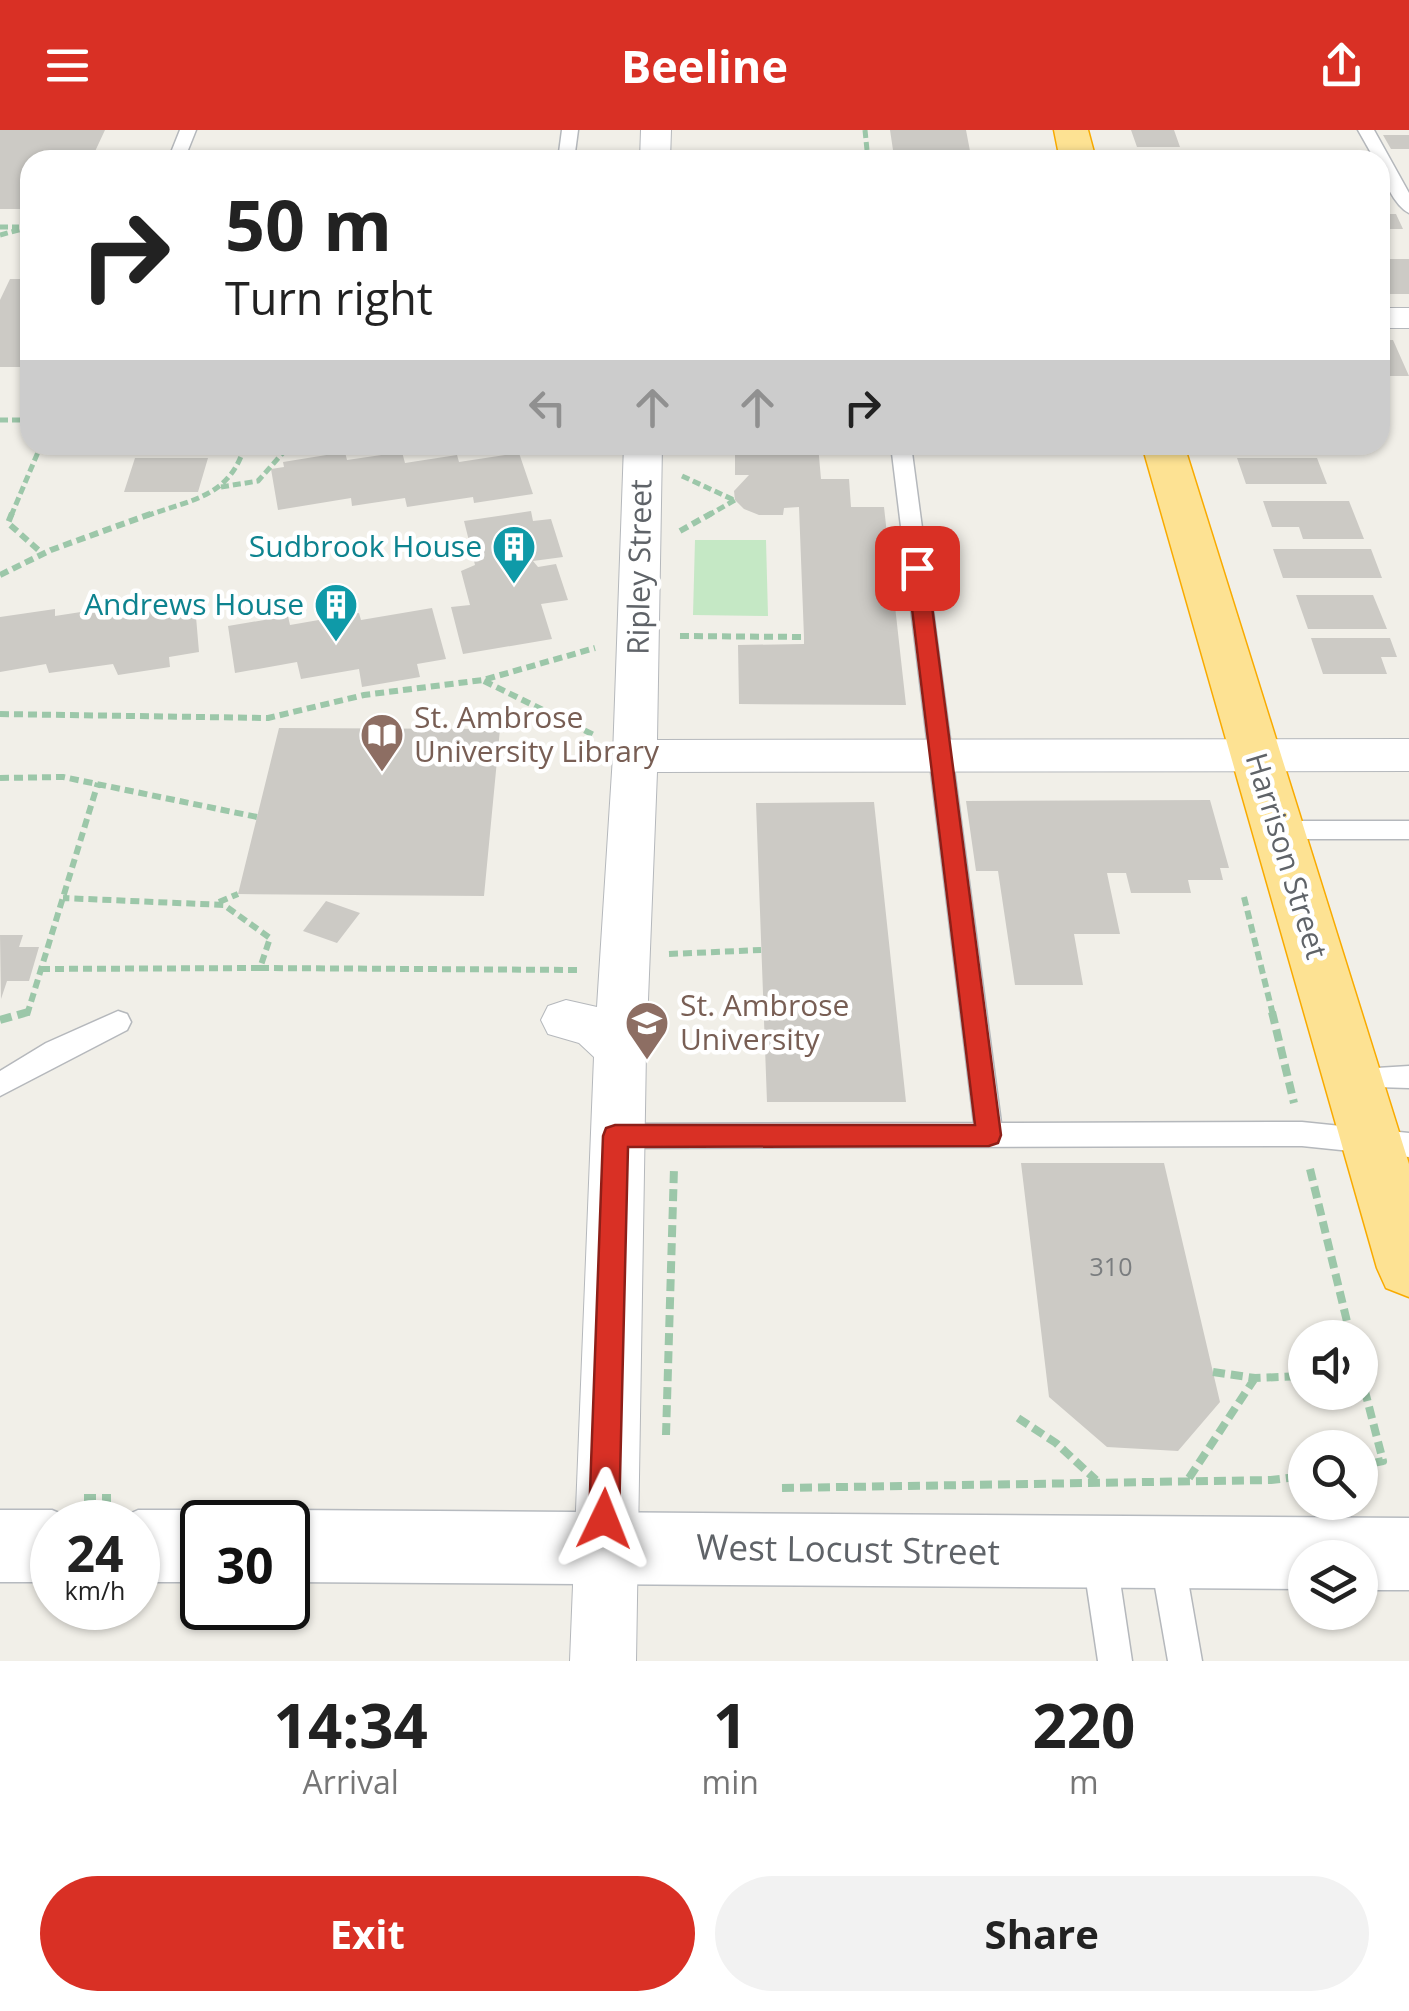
<!DOCTYPE html>
<style>
:root{--surface:#fff;--page:#f2f2f2;--text:#222;--muted:#767676;--accent:#d93025}
body{margin:0;font-family:"Open Sans",sans-serif;background:var(--page);color:var(--text);height:100vh;display:flex;flex-direction:column;font-size:38px;white-space:nowrap}
*{box-sizing:border-box;margin:0}
p{font-size:32px;color:var(--muted)}
.icon{flex:none;width:55px;height:55px;fill:none;stroke:currentColor;stroke-width:2;stroke-linecap:round;stroke-linejoin:round}
.map{position:relative;height:1531px;overflow:hidden}
.drawer{display:flex;flex-direction:column;background:var(--surface);flex:1}
.drawer>*{flex:none}
.hud{position:absolute;left:20px;top:20px;width:1370px;height:305px;border-radius:30px;box-shadow:0 2px 8px #0004;background:#fff;color:var(--text);overflow:hidden}
.controls{position:absolute;left:1288px;top:1190px;display:grid;gap:20px}
.controls a{display:grid;place-items:center;width:90px;height:90px;border-radius:50%;background:var(--surface);box-shadow:0 2px 8px #0004;font-size:50px}
.speed{position:absolute;left:30px;top:1370px;display:flex;gap:20px;font-size:50px;font-weight:700;text-align:center}
.speed>*{display:grid;place-content:center;width:130px;height:130px;border-radius:50%;background:var(--surface);box-shadow:0 2px 8px #0004;line-height:1}
.speed small{font-size:25px;font-weight:400}
.speed .limit{border:5px solid #111;border-radius:15px;background:#fff;color:#111}
.pin{position:absolute;display:grid;place-items:center;width:85px;height:85px;color:#fff;margin:-42px;border-radius:20px;box-shadow:0 5px 15px #0006}
.me{position:absolute;width:110px;margin:-55px;rotate:2deg;stroke-linejoin:round;filter:drop-shadow(0 0 8px #0008)}
.turn{display:flex;align-items:center;gap:35px;height:210px;padding:0 40px;font-size:45px}
.turn .icon{width:130px;height:130px;stroke-width:2.5}
.turn b{display:block;font-size:70px;line-height:85px}
.lanes{display:flex;align-items:center;height:95px;padding:0 40px;background:#0003;justify-content:center;gap:50px;direction:ltr}
.lanes .off{opacity:.35}
.eta{display:flex;justify-content:space-evenly;align-items:center;height:170px;text-align:center}
.eta b{font-size:60px;font-weight:700;line-height:70px}
.cta{display:flex;gap:20px;margin-top:auto;padding:20px 40px}
.cta a{flex:1;height:115px;border-radius:60px;background:var(--accent);color:#fff;font-size:40px;font-weight:700;line-height:115px;text-align:center}
.cta a+a{background:var(--page);color:var(--text)}
header{display:flex;justify-content:space-between;align-items:center;height:130px;padding:0 40px;background:var(--accent);color:#fff;font-size:45px;font-weight:700}
.map>svg:first-child{display:block}
.green{fill:#c5e8c5}
.building{fill:#cccac5}
.lines{fill:none;stroke-linecap:round;stroke-linejoin:round}
.lane-casing{stroke:#b5b8bc;stroke-width:3}
.street-casing{stroke:#b5b8bc;stroke-width:2}
.secondary-casing{stroke:#b6babf;stroke-width:3}
.highway-casing{stroke:#f9ab00;stroke-width:3}
.path-far2{stroke:#9cc7a9;stroke-width:5;stroke-dasharray:8 4;stroke-linecap:butt}
.path-far1{stroke:#9cc7a9;stroke-width:6;stroke-dasharray:9 5;stroke-linecap:butt}
.path{stroke:#9cc7a9;stroke-width:8;stroke-dasharray:12 6;stroke-linecap:butt}
.lane{fill:#fff;fill-rule:evenodd}
.street{fill:#fff;fill-rule:evenodd}
.secondary{fill:#fff;fill-rule:evenodd}
.highway{fill:#fde293;fill-rule:evenodd}
.route{fill:#d93025;stroke:#8d1f18;stroke-width:2.5}
.labels{text-anchor:middle;stroke-width:9;stroke-linejoin:round;paint-order:stroke}
.number-label{font-size:25px;fill:#7a7d7f}
.culture-label{font-size:30px;fill:#0d838f;stroke:#fff;text-anchor:end}
.street-label{font-size:30px;fill:#5f6368;stroke:#fff}
.education-label{font-size:30px;fill:#785e54;stroke:#fff;text-anchor:start}
.near-street-label{font-size:35px;fill:#5f6368;stroke:#fff}
</style>
<header><svg class="icon" aria-label="menu" viewBox="0 0 24 24"><path d="M4 6h16M4 12h16M4 18h16"/></svg>Beeline<svg class="icon" aria-label="share" viewBox="0 0 24 24"><path d="M12 15V3M7 8l5-5 5 5M5 13v7h14v-7"/></svg></header>
<div class="map">
<svg width="1409" height="1531" viewBox="0 0 1409 1531">
<rect width="100%" height="100%" fill="#f1efe8"/>
<path class="green" d="M695,410H766L768,486L693,485Z"/>
<path class="building" d="M0,0H105L91,30H30V79H0Z
M890,0H966L970,21H980L982,30H886L885,20H893Z
M1131,0H1174L1180,17H1137Z
M1383,5H1409V19H1391Z
M1380,84H1396L1403,99H1380Z
M1380,129H1409V164H1380V138H1383Z
M30,137V237H0V170L10,149H24Z
M1380,210H1393L1409,246H1380Z
M735,315H818L821,349H849L851,377H884L906,575L739,574L738,515L804,514V507L799,377L784,378L783,385H759L744,379L735,370L734,361L749,345H735Z
M345,322L347,330L402,322L405,333L457,325L459,332L519,323L533,364L474,373L473,367L407,377L405,368L352,376L351,368L278,380L271,339L284,337L283,332Z
M135,328H208L198,362H124Z
M1237,328H1317L1327,354H1246Z
M1263,371H1349L1364,409H1303L1299,397H1272Z
M531,381L533,391L551,389L563,427L533,431L538,437L556,434L568,470L541,474L552,509L463,524L451,477L470,475L461,441L475,435L464,391Z
M1273,419H1371L1382,448H1283Z
M1296,465H1373L1387,499H1308Z
M195,475L199,522L169,527L170,537L118,545L113,534L49,543L46,534L0,542V487L55,479V486L120,476V486Z
M432,478L446,529L417,534L420,547L362,557L359,539L301,549L297,532L235,543L228,496L288,486L290,495L359,483L361,490Z
M1311,508H1390L1397,527H1381L1387,544H1323Z
M279,598L500,599L484,766L238,764Z
M1210,670L1229,738H1220L1223,750H1188L1191,763H1131L1126,743H1107L1120,804H1074L1083,855H1015L998,741H976L966,671Z
M874,672L906,972H767L756,673Z
M326,771L360,783L337,813L303,801Z
M0,805H23L19,817H39L29,851H7L1,869Z
M1021,1033H1164L1220,1272L1178,1321L1107,1317L1049,1267Z"/>
<g class="lines">
<defs>
<path id="lane" d="M180,0H196L184,30H168Z
M562,0H578L574,30H558Z
M1358,0H1374L1409,63V83C1395,76 1380,47 1380,30H1375Z
M891,315H911L1001,993L1302,992L1409,1003V1027L1302,1016L615,1018L605,1014L601,1006L605,998L615,994L974,993Z
M1278,691H1409V709H1278L1266,700Z
M118,881L127,884L131,892L127,900L0,966V941L46,913Z
M1409,936V958L1344,956L1340,948L1344,940Z
M1099,1408L1111,1412L1116,1424L1132,1531H1098L1082,1424L1087,1412Z
M1167,1412L1179,1416L1184,1428L1202,1531H1168L1150,1428L1155,1416Z"/>
<path id="street" d="M641,0H671L670,30H640Z
M1380,178H1409V198H1380Z
M624,315H662L657,610L1409,609V641L657,642L646,920L636,1531H570L594,927L579,913L548,904L541,890L548,876L566,870L597,877L613,626Z"/>
<path id="secondary" d="M0,1380H52L78,1391L52,1392V1452H0Z
M138,1380H202L228,1391L202,1392V1452H138V1392H112Z
M288,1380L1409,1388V1460H1360V1428H1305V1459L288,1452V1392H262Z"/>
<path id="highway" d="M1054,0H1088L1096,30H1060Z
M1142,315H1184L1409,1034V1167L1386,1158L1377,1138Z"/>
</defs>
<use href="#lane" class="lane-casing"/>
<use href="#street" class="street-casing"/>
<use href="#secondary" class="secondary-casing"/>
<use href="#highway" class="highway-casing"/>
<path class="path-far2" d="M865,0L868,30
M0,97H19
M0,105L30,97
M0,290H30
M682,346L734,370
M221,357L258,351L290,315
M11,386L41,315
M146,386C193,369 230,367 245,315
M707,386L735,370"/>
<path class="path-far1" d="M12,383L8,393L43,424
M680,401L712,383
M0,445L51,420L153,383
M680,506L804,507
M484,551L594,605
M0,584L268,588L364,565L483,550L595,518
M0,648L63,647L257,687
M1244,767L1273,885
M219,772L238,764
M669,824L761,820
M260,838L579,840
M41,839L260,838L270,808L224,775L63,768
M27,885L98,653"/>
<path class="path" d="M1272,882L1294,973
M0,890L28,882
M1310,1039L1351,1208
M1213,1242L1255,1248L1305,1246
M1360,1242L1383,1331L1360,1336
M1018,1288L1056,1313L1096,1350
M666,1305L674,1038
M1189,1348L1255,1248
M782,1358L1271,1350L1305,1346
M84,1368H111"/>
<use href="#lane" class="lane"/>
<use href="#street" class="street"/>
<use href="#secondary" class="secondary"/>
<use href="#highway" class="highway"/>
</g>
<path class="route" d="M917,432L927,438L1001,1005L998,1013L989,1016L628,1017L619,1389L615,1399L604,1403L594,1399L589,1389L603,1006L606,998L615,995H975L907,438Z"/>
<defs>
<symbol id="building-pin" viewBox="-11 -11 22 30"><path d="M0 17L-7.5 6A9.5 9.5 0 1 1 7.5 6Z" fill="#0f9aa8" stroke="#fff"/><path d="M-4-6H4V6H1V3H-1V6H-4ZM-2.5-4.3h1.7v1.8h-1.7ZM.8-4.3h1.7v1.8H.8ZM-2.5-1h1.7V.8h-1.7ZM.8-1h1.7V.8H.8Z" fill="#fff"/></symbol>
<symbol id="library-pin" viewBox="-11 -11 22 30"><path d="M0 17L-7.5 6A9.5 9.5 0 1 1 7.5 6Z" fill="#8d6e63" stroke="#fff"/><path d="M-6-4Q-3-5.5-.7-3.5V5Q-3 3-6 4ZM6-4Q3-5.5 .7-3.5V5Q3 3 6 4Z" fill="#fff"/></symbol>
<symbol id="university-pin" viewBox="-11 -11 22 30"><path d="M0 17L-7.5 6A9.5 9.5 0 1 1 7.5 6Z" fill="#8d6e63" stroke="#fff"/><path d="M0-5L7-2L0 1L-7-2ZM-4 1L0 2.5L4 1V4Q0 6-4 4Z" fill="#fff"/></symbol>
</defs>
<g fill-rule="evenodd">
<use href="#building-pin" x="489" y="392" width="50" height="68"/>
<use href="#building-pin" x="311" y="450" width="50" height="68"/>
<use href="#library-pin" x="357" y="580" width="50" height="68"/>
<use href="#university-pin" x="622" y="868" width="50" height="68"/>
</g>
<g class="labels">
<g class="number-label">
<text x="1111" y="1146">310</text>
</g>
<g class="culture-label">
<text x="482" y="427">Sudbrook House</text>
<text x="304" y="485">Andrews House</text>
</g>
<g class="street-label">
<text transform="translate(640 437) rotate(-89)" y="10">Ripley Street</text>
<text transform="translate(1286 726) rotate(73)" y="10">Harrison Street</text>
</g>
<g class="education-label">
<text x="414" y="598">St. Ambrose<tspan x="414" dy="34">University Library</tspan></text>
<text x="680" y="886">St. Ambrose<tspan x="680" dy="34">University</tspan></text>
</g>
<g class="near-street-label">
<text transform="translate(848 1420) rotate(1)" y="12">West Locust Street</text>
</g>
</g>
</svg>
<div class="controls">
<a><svg class="icon" aria-label="sound" viewBox="0 0 24 24"><path d="M4 9h4l5-4v14l-5-4H4zM17 9q2 3 0 6"/></svg></a>
<a><svg class="icon" aria-label="search" viewBox="0 0 24 24"><circle cx="10" cy="10" r="6"/><path d="M15 15l6 6"/></svg></a>
<a><svg class="icon" aria-label="layers" viewBox="0 0 24 24"><path d="M12 4l9 5-9 5-9-5zM3 14l9 5 9-5"/></svg></a>
</div>
<div class="speed"><div>24<small>km/h</small></div><div class="limit">30</div></div>
<div class="pin" style="left:917px;top:438px;background:#d93025"><svg class="icon" aria-label="arrive" viewBox="0 0 24 24"><path d="M6 21V4h12l-3 4 3 4H6"/></svg></div>
<svg class="me" style="left:604px;top:1389px" viewBox="-20 -20 40 40"><path d="M0-17L14 15 0 8-14 15z" fill="#d93025" stroke="#fff" stroke-width="4"/></svg>
<div class="hud">
<div class="turn"><svg class="icon" aria-label="right" viewBox="0 0 24 24"><path d="M7 20v-9h11M14 6l5 5-5 5"/></svg><div><b>50 m</b>Turn right</div></div>
<div class="lanes"><svg class="icon off" aria-label="left" viewBox="0 0 24 24"><path d="M17 20v-9H6M10 6l-5 5 5 5"/></svg><svg class="icon off" aria-label="ahead" viewBox="0 0 24 24"><path d="M12 20V5M6 11l6-6 6 6"/></svg><svg class="icon off" aria-label="ahead" viewBox="0 0 24 24"><path d="M12 20V5M6 11l6-6 6 6"/></svg><svg class="icon" aria-label="right" viewBox="0 0 24 24"><path d="M7 20v-9h11M14 6l5 5-5 5"/></svg></div>
</div>
</div>
<section class="drawer">
<div class="eta">
<div><b>14:34</b><p>Arrival</p></div>
<div><b>1</b><p>min</p></div>
<div><b>220</b><p>m</p></div>
</div>
<div class="cta"><a>Exit</a><a>Share</a></div>
</section>
